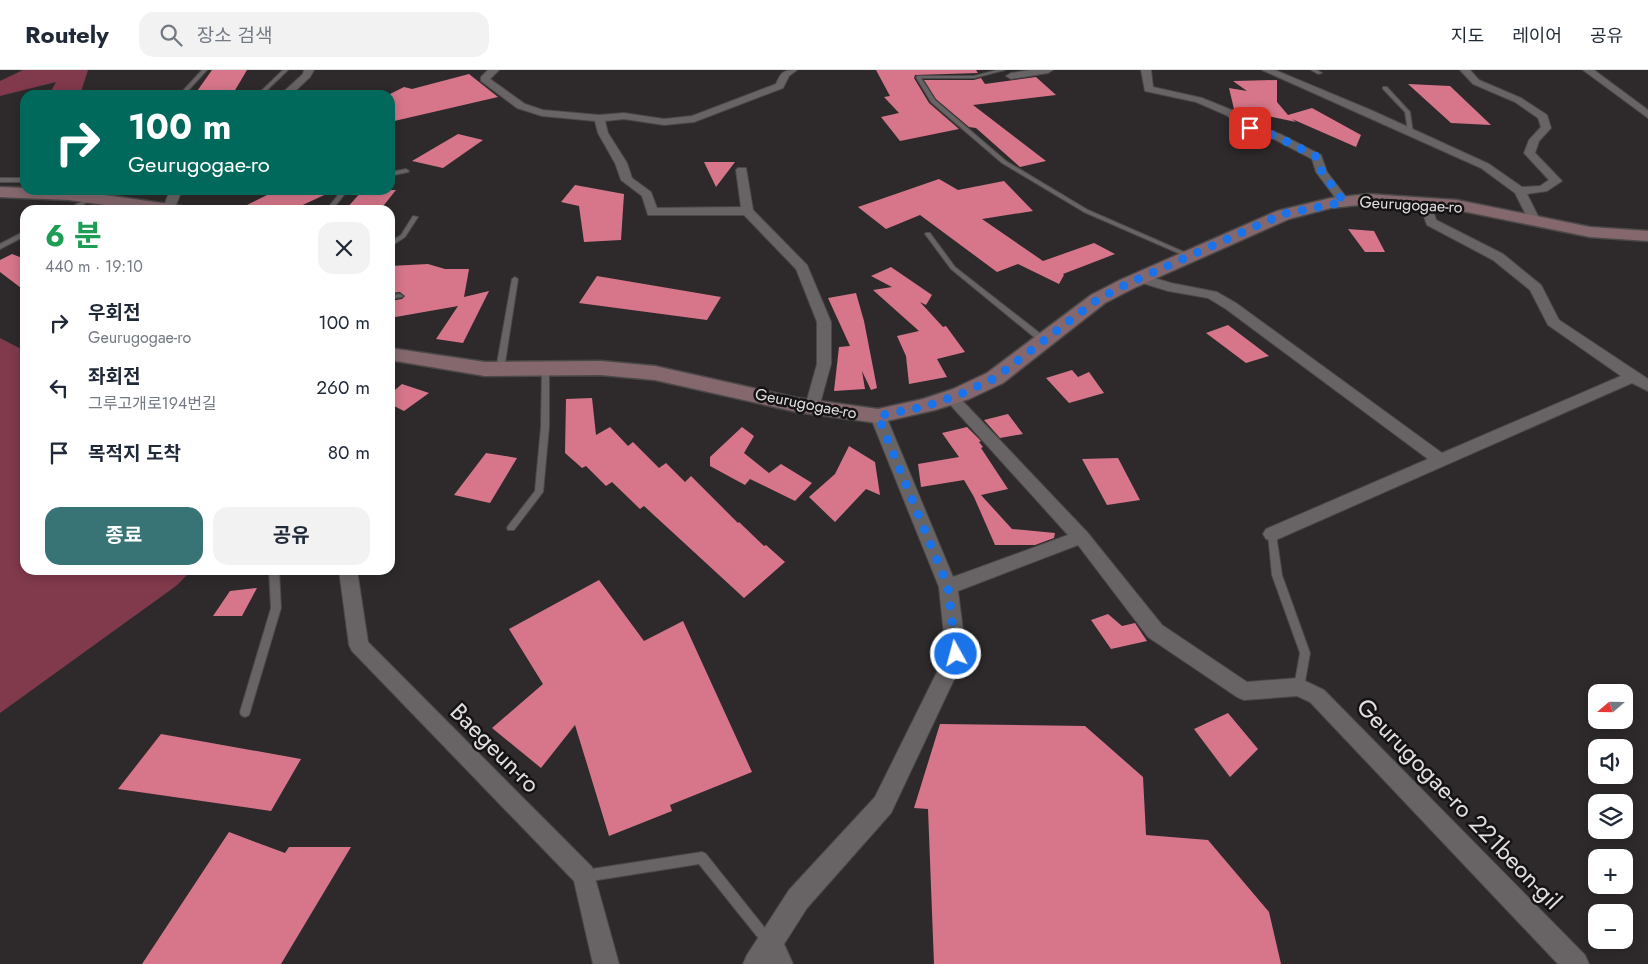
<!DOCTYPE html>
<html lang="ko">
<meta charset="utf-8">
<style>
:root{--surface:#fff;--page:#f2f2f3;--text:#1f2937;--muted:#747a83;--line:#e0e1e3;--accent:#387376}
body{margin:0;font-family:Jost,"Noto Sans KR",sans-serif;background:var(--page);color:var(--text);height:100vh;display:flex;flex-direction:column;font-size:19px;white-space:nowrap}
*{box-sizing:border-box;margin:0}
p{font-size:16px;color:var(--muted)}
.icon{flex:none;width:28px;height:28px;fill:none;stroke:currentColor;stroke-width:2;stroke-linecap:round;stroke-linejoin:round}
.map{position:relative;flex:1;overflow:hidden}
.side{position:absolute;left:20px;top:135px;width:375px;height:370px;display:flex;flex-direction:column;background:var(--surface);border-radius:15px;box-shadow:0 2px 12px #0003}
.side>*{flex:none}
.top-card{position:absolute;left:20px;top:20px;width:375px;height:105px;border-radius:15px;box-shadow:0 2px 12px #0003;background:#00695c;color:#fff;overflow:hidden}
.needle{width:32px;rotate:250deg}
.tools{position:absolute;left:1588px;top:614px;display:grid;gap:10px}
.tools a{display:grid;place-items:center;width:45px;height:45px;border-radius:10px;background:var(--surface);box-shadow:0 2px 12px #0003;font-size:25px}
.pin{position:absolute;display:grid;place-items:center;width:42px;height:42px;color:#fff;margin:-21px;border-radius:10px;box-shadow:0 2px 8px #0006}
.me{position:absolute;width:55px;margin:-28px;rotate:353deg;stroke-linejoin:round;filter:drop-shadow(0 0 4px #0008)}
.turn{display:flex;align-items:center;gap:18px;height:105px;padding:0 25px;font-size:22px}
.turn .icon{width:65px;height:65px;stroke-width:2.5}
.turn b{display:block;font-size:35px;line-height:42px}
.round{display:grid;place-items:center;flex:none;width:52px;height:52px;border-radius:15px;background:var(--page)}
.overview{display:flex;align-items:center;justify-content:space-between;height:85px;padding:0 25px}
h1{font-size:30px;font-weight:700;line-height:38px;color:#1e9e55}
.button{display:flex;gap:10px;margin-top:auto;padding:10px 25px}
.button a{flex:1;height:58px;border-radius:15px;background:var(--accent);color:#fff;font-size:20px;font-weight:700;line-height:58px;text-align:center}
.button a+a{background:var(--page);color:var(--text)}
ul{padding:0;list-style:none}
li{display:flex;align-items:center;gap:15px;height:65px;padding:0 25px}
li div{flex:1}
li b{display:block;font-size:19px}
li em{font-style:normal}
header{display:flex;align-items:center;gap:30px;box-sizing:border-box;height:70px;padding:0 25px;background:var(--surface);border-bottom:1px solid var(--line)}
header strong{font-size:24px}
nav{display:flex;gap:28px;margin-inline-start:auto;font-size:18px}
.search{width:350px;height:45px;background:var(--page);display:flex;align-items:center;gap:12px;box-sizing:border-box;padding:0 18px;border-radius:15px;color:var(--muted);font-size:19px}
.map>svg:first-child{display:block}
.green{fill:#813a4b}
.building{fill:#d7768b}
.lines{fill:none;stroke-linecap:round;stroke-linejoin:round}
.lane-casing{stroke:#4b4848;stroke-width:2}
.street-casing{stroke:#4b4848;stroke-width:2}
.secondary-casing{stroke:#4b4848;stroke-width:3}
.lane{fill:#686364;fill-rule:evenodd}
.street{fill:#686364;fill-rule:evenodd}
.secondary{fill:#84686e;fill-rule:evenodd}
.route{stroke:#1a73e8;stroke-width:9;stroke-dasharray:0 16.2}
.labels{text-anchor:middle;stroke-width:5;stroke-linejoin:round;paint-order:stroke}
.far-street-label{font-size:16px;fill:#e2dfe0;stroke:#151313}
.near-street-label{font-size:24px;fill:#e2dfe0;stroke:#151313}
</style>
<header>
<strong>Routely</strong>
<div class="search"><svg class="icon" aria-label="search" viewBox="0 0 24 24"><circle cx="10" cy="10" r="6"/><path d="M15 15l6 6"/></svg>장소 검색</div>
<nav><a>지도</a><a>레이어</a><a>공유</a></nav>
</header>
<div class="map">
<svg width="1648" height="894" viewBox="0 0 1648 894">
<rect width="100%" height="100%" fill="#2e2a2b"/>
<path class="green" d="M23,0H88L80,25H49L56,12L0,26V11Z
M0,268L25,281V500H192L176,516L0,643Z"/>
<path class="building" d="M212,0H247L234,22L195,24Z
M876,0H976L978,3L915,5L914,8L929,33L959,59L900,71L881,47L899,43L884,27L890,26Z
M469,4L498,27L390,52V24L404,17L412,19Z
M1036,7L1056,25L973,35L1046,91L1020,97L976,58L969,57L936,29L924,10H974L981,8L985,14Z
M1277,10V32L1288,45L1312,38L1361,65L1356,77L1292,49L1296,52L1234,39L1229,18L1247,21L1233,11Z
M1408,14L1450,16L1491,55L1451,53Z
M458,64L483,70L443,98L412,91Z
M704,92H735L716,117Z
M939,109L958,120L1004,111L1033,141L982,149L1043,191L1094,173L1115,184L1063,204L1064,205L1059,214L1018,194L997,202L920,145L886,159L858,137Z
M575,115L624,124L621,170L584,172L579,136L561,132Z
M277,120H335L292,140H237Z
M363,120H396L380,140H345Z
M1348,159L1374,161L1385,182H1365Z
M12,184L25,189V221L0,202V190Z
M428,194L445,199H469L464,227L489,221L463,273L436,269L458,236L390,248V231L402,229L405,226L400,222L390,223V196Z
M891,197L932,225L926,235L920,232L943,257L946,256L965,282L937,289L947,307L909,314L906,286L897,266L919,261L873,220L892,217L871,206Z
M597,206L721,227L707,250L579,233Z
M856,223L864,251L877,318L871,320L862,301L865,319L834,321L839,277L850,276L828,228Z
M1228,255L1269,286L1246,293L1206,263Z
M1072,300L1078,307L1089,302L1104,323L1069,333L1046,308Z
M402,314L429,323L404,341L390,334V324Z
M592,328L596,365L610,357L628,376L633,372L659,398L666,393L685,412L691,406L738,453L739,452L764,476L766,475L785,492L744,528L644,436L640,439L612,412L606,416L586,396L582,398L565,383L566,329Z
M1008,344L1023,364L1000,368L984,350Z
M742,357L754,366L744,383L769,403L781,394L812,413L795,431L750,409L745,415L710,396V387Z
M967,357L981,371L979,372L983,377L981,378L1008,419L981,425L1012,459L1055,463L1054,468L1035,475H995L974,427L964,410L921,417L918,394L959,387L942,363Z
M849,376L875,392L880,425L866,419L835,452L809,427L835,404Z
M486,383L517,388L490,433L454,425Z
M1118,388L1140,430L1107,435L1082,389Z
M599,510L644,571L683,551L752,702L670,735L672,741L609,766L575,655L541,698L492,658L543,614L509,559Z
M257,518L242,546H213L230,521Z
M1108,544L1122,556L1135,553L1147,571L1111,579L1091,550Z
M1228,643L1258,679L1230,707L1194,659Z
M940,654L1085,656L1143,707L1146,765L1208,770L1269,842L1281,894H934L928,739L914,738Z
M161,664L301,689L271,741L118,719Z
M229,762L285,783L289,777H351L281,894H142Z"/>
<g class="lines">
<defs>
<path id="lane" d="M202,0H207L184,25H179Z
M283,0H288L262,25H257Z
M997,0H1005L974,8H921L935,30L1006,91L1088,140L1191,185V187H1187L1084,142L1002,93L931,32L916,7L918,6H974Z
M1311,0H1317L1322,3L1318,4Z
M1383,17H1387L1410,42L1413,63L1408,62L1405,42L1383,19Z
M406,99L409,101L408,102L390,106V102Z
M0,108H25V112H0Z
M342,120H348L332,140H326Z
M90,127L95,128L74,140H66Z
M413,146L418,147L405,167L390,177V172L401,165Z
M25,161V166L0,179V174Z
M926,163H930L955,197L1046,268V272H1040L951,199L925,164Z
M515,207L518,209L504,299L500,301L496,299L512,209Z
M400,224L403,226L402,227L390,229V225Z
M542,297H545L549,299V357L543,422L514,460H508L507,458L508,456L535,421L541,357Z
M1272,461L1275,462L1276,464L1282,505L1310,583L1304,617L1303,620L1299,621L1295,620L1294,617L1300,583L1272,505L1268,464L1269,462Z
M269,500H279L281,538L250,642L249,645L245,647L241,645L240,642L271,538Z
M702,782L706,784L772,867L774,871L772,875L768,877L764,875L699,794L585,812L581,810L579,806L581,802L585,800Z"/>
<path id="street" d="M304,0H314L310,7L291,25H280L303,4Z
M488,0H499L490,9L525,34L543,40L599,45L624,43L664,49L692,46L776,14C781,2 783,0 797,0L789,6L783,18L694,52L664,55L624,49L605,51L608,63L627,93L632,108L651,122L657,138L741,137L736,100L738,98H746L753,140L807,195L831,252V294L818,341H808L805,337L817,294V252L796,199L744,145H648L642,126L621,110L615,93L598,63L595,51L542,46L517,38L481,11V7Z
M1031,0H1053L1048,3L1011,9L1006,6L1011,3Z
M1141,0H1151L1153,17L1202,28L1234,41L1254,55L1280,64L1321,85L1327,102L1350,132L1348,134H1340L1316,102L1312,89L1272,68L1246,59L1226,45L1196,32L1145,21Z
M1262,0H1275L1373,41L1489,94L1522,117L1540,116L1549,110L1524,83L1529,70L1541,57L1538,48L1515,32L1473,14L1460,0H1470L1479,10L1521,28L1547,45L1551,58L1539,71L1535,83L1562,111L1547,121L1527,124L1540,150L1534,154L1530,153L1515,123L1481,98Z
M1583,0H1594L1648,40V48Z
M170,120H182L174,140H164L163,138Z
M1425,129L1431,133L1436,150L1503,184L1541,215L1559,250L1648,309V321L1632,313L1278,469L1272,471L1266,469L1263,464L1266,459L1428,389L1226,239L1208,228L1168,221L1136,211L1134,208L1136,205L1141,204L1171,213L1217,222L1236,233L1442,383L1621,306L1548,255L1530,220L1493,190L1427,155L1419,133Z
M951,322L956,324L1087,462L1162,555L1247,612L1299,608L1324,620L1585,885L1589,894H1558L1310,632L1297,626L1244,630L1237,627L1148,567L1078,475L958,521L966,584L891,743L807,838L784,874L793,894H743L747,885L789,820L875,727L946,584L939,517L870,346L872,342L878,341L884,342L886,346L953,507L1068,465L946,330L943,327L946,324Z
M339,500H357L368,572L592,797L619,894H593L574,811L352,581L349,575Z"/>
<path id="secondary" d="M0,117L25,118V120H69L176,135L182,136L184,140H140L69,130L0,127Z
M1368,124L1457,130L1590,157L1648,161V171L1590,167L1457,140L1368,134L1331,138L1289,149L1134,218L1105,233L1003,313L969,329L935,340L878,353L797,342L655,310L601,305L485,306L390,290V278L485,292L601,291L655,296L797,328L878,339L923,329L953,319L987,303L1091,225L1120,210L1277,141L1331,128Z"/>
</defs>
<use href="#lane" class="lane-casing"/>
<use href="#street" class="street-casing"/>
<use href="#secondary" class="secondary-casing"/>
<use href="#lane" class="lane"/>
<use href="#street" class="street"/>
<use href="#secondary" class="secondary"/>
</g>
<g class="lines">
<path class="route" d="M956,584L948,517L878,346L927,336L961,324L995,308L1098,229L1127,214L1283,144L1344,132L1322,102L1317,87L1276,66L1250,58"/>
</g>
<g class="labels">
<g class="far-street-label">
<text transform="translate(1411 134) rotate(3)" y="6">Geurugogae-ro</text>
<text transform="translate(806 333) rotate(11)" y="6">Geurugogae-ro</text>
</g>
<g class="near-street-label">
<text transform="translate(495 678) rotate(45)" y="8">Baegeun-ro</text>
<text transform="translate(1459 734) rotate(46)" y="8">Geurugogae-ro 221beon-gil</text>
</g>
</g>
</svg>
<div class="tools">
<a><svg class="needle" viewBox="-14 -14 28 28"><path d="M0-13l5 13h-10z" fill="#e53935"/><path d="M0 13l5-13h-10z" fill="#747a83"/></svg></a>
<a><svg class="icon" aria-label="sound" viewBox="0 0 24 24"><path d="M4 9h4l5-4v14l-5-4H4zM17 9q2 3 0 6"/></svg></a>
<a><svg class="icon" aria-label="layers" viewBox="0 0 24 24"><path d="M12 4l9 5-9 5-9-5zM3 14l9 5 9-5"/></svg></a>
<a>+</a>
<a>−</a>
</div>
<div class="pin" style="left:1250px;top:58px;background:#d93025"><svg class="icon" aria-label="arrive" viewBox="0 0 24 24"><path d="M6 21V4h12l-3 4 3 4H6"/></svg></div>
<svg class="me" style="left:956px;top:584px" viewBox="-20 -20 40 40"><circle r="17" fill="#1a73e8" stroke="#fff" stroke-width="3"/><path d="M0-11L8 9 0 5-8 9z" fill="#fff"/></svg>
<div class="top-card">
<div class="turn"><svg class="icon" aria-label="right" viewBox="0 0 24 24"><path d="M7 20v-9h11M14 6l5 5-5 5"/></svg><div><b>100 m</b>Geurugogae-ro</div></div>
</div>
<section class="side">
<div class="overview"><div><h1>6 분</h1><p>440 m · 19:10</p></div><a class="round"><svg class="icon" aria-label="close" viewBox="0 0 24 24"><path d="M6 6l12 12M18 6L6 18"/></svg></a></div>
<ul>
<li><svg class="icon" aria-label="right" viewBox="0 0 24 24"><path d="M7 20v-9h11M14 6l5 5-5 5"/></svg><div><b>우회전</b><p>Geurugogae-ro</p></div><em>100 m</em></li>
<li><svg class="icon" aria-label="left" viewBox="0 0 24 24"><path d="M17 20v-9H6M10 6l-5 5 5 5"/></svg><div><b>좌회전</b><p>그루고개로194번길</p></div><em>260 m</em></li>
<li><svg class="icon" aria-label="arrive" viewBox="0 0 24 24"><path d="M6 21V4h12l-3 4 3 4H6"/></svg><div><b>목적지 도착</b></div><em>80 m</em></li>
</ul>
<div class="button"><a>종료</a><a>공유</a></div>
</section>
</div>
